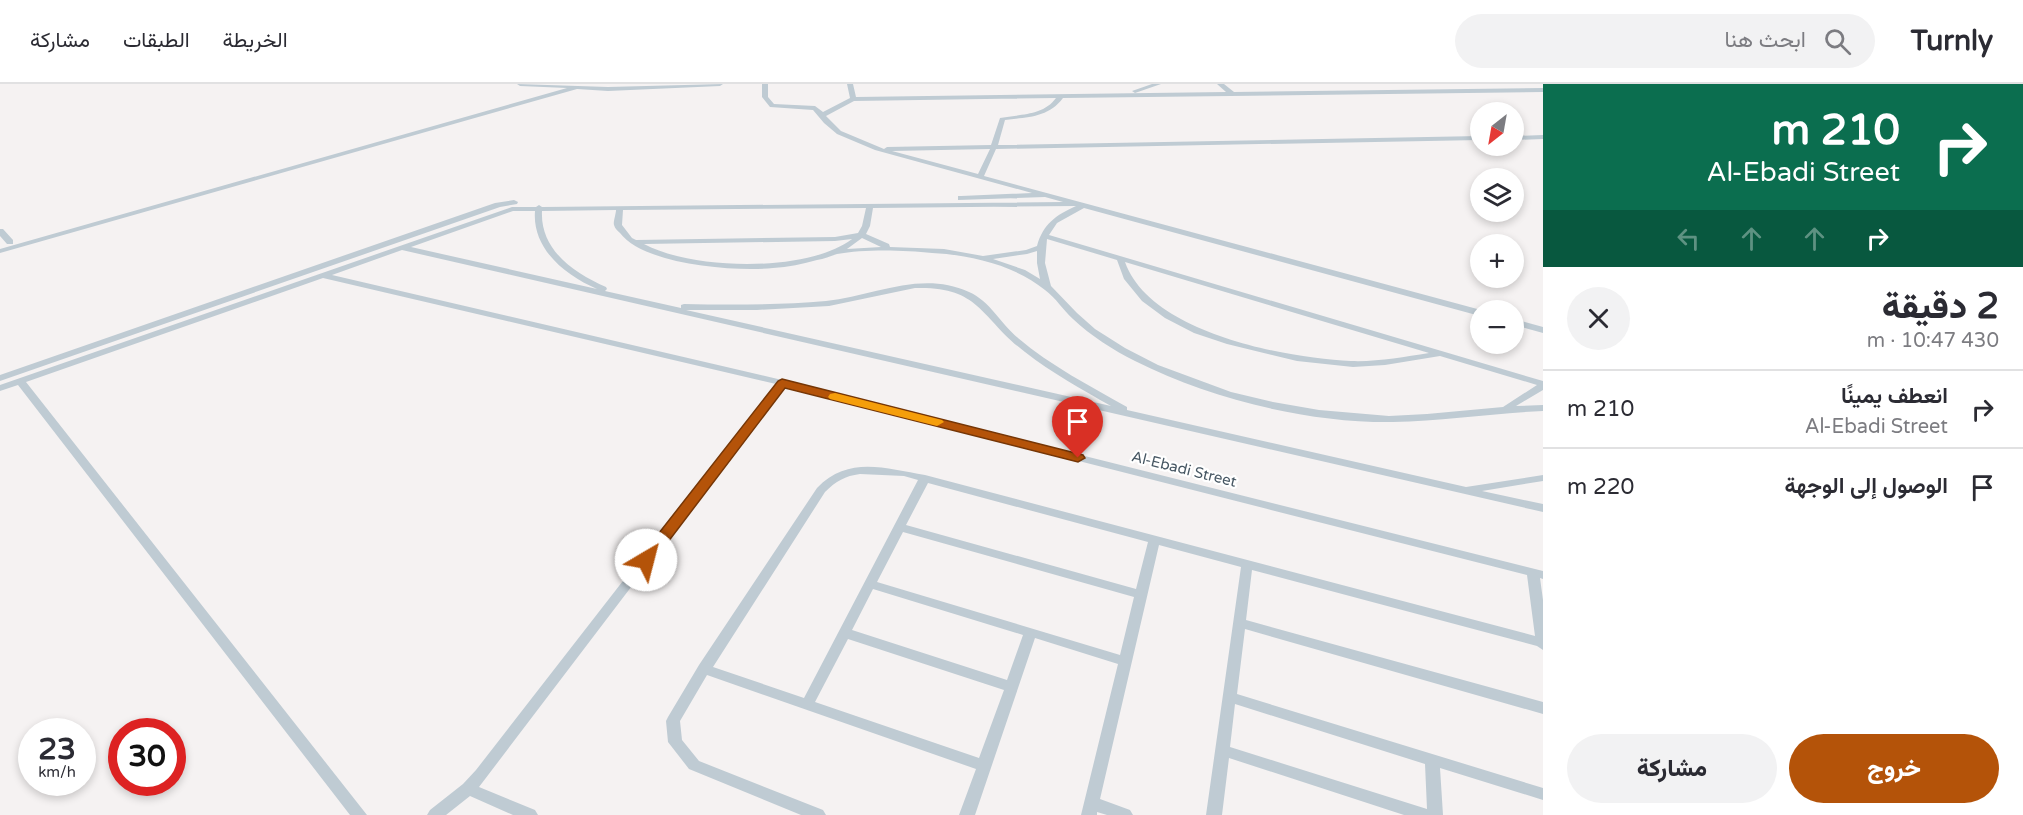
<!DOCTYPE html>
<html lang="ar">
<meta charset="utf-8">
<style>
:root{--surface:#fff;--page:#f2f2f3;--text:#2b2b33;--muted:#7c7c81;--line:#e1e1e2;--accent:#b45309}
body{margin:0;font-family:"Varela Round",Vazirmatn,sans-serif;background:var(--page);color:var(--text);direction:rtl;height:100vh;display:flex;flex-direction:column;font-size:22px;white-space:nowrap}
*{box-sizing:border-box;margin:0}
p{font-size:20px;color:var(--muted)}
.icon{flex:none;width:33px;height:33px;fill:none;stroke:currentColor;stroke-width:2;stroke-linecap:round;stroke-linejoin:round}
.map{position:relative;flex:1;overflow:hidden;direction:ltr}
.drawer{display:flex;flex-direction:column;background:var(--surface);width:480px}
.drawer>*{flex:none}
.guide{background:#0b6e4f;color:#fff;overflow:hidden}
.needle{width:39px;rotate:211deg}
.controls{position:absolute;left:1470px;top:18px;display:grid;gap:12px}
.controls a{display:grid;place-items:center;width:54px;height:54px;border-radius:50%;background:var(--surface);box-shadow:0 3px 9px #0003;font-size:30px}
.speed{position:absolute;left:18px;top:634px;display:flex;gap:12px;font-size:30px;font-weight:700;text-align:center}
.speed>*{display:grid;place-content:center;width:78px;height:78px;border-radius:50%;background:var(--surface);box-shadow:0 3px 9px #0003;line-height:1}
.speed small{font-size:15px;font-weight:400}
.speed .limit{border:9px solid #d22;background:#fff;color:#111}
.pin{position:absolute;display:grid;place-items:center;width:51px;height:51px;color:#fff;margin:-62px -26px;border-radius:50% 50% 50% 0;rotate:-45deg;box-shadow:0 0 6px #0007}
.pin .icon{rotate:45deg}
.me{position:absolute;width:66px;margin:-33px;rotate:37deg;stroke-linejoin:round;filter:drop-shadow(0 0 4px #0008)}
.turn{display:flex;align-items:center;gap:21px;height:126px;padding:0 24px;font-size:27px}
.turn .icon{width:78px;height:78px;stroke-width:2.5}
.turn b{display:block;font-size:42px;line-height:51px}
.lanes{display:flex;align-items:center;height:57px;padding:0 24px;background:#0003;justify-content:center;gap:30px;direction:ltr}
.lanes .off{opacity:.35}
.round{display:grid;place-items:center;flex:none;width:63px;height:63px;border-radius:32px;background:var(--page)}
.summary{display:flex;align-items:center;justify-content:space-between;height:102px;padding:0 24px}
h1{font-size:36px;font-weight:800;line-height:45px}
.primary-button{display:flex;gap:12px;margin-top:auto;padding:12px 24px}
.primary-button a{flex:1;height:69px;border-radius:36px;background:var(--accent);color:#fff;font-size:24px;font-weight:800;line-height:69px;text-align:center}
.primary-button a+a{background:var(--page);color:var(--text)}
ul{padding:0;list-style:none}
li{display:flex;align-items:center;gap:18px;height:78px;padding:0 24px;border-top:2px solid var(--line)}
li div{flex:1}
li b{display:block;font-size:22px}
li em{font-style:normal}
header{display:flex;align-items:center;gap:36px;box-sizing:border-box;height:84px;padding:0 30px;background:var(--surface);border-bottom:2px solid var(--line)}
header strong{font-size:28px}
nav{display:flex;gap:33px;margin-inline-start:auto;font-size:21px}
.search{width:420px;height:54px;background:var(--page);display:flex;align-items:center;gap:15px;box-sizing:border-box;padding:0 21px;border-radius:33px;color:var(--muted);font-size:22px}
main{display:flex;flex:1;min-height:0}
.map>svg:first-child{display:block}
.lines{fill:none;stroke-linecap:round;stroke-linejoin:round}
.minor{fill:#bfcbd3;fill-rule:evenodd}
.route{fill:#b45309;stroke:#753606;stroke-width:1.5}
.slow{fill:#f59e0b}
.labels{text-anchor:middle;stroke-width:4.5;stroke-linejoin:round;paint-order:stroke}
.street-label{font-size:15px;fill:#475763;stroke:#fff}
</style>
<header>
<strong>Turnly</strong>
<div class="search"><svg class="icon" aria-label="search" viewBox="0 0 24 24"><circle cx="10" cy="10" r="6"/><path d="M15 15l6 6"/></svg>ابحث هنا</div>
<nav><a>الخريطة</a><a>الطبقات</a><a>مشاركة</a></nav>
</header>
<main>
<section class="drawer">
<div class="guide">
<div class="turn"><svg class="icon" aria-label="right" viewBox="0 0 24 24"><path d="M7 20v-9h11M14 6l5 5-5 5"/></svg><div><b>210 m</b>Al-Ebadi Street</div></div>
<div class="lanes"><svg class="icon off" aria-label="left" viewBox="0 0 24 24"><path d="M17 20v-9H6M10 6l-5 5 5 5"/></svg><svg class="icon off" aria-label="ahead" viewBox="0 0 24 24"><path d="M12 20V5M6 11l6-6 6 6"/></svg><svg class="icon off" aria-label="ahead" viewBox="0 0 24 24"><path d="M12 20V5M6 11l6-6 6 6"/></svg><svg class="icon" aria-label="right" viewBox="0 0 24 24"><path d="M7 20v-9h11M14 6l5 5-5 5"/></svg></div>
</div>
<div class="summary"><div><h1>2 دقيقة</h1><p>430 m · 10:47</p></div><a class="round"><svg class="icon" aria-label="close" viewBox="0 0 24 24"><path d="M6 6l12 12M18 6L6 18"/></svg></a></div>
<ul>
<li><svg class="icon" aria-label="right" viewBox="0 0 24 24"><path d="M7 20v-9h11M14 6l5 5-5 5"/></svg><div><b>انعطف يمينًا</b><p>Al-Ebadi Street</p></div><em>210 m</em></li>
<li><svg class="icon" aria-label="arrive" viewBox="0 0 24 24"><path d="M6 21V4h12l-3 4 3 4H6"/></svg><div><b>الوصول إلى الوجهة</b></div><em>220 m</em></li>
</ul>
<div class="primary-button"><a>خروج</a><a>مشاركة</a></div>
</section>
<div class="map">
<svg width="1543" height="731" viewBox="0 0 1543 731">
<rect width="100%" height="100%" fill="#f5f2f2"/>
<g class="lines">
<path class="minor" d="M517,0L608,3L723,0L720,2L608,7L577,5L0,169V165L567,4L520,2Z
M762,0H768V13L774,20L815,22L823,28L850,14L847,0H853L856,13L1226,8L1217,0H1224L1234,8L1543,4V8L1063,14C1048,34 1027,33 1005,36L998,61L1480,52V56L996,65L984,92L1481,226L1480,232L1084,124L1057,139L1049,151L1543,297V306L1516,322L1543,321V327C1493,329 1443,337 1393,338C1307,339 1211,315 1135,277C1113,266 1091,252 1073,235C1063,226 1056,214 1045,206C1014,181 971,171 932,169C904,166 864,165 837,170C830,172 824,175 817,176C803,180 788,183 773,184C736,188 644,181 620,149C618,147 615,145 614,141C613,138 616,130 616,126L542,127C540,166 574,189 606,203L607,205L605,207L681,224V221L684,220C731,221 779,221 826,217C874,212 921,186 969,208C990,217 1001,240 1018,254C1051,282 1090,302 1127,323V326L1466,403L1543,391V397L1482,407L1543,420V428L402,166L332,191L782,296L1543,487V495L1540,494L1543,516V566L1537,562L1252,486L1246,536L1543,618V630L1245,545L1237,610L1543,704V716L1440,684L1443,731H1404L1229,674L1222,731H1206L1241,483L1159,461L1100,715L1130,726L1133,731H1107L1097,728V731H1081L1118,580L1035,554L975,731H959L976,685L707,591L680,637L682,656L699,677L823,726L826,731H801L689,685L668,658L666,637L668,633L699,581L817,404C849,371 886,385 925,391L1535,552L1527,491L784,302L479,703L535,726L538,731H513L470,712L446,731H427L430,726L463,700L476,686L776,300L323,194L26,298L367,731H350L18,301L0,307V301L512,123H536L539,121L542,123L1063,118L1045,113L958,116V112H961L1032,109L875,66L837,50L824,39L813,26L770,23L762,13ZM1056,14C1043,32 1020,30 1000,34L991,61L887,63L884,65L841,47L826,32L854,17ZM990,65L978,90L892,67ZM1076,122C1056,131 1043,140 1037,162L1026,166L983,172L944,165L890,163L889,160L866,150L870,142L873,124ZM866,124L862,142L858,149L835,153L636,156L632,154L622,141L623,126ZM513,127H535C532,165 565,191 597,205L411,163ZM862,154L881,163L847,165ZM852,155C807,189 692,186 644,160L835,157ZM1047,155L1117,176L1124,195L1142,217L1165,234L1194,249L1227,260L1297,277L1353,283L1385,281L1440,272L1537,301L1503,323L1427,330L1389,332L1319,326L1273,318L1231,308L1158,281L1125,264L1095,245L1077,229L1051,202L1045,179ZM1037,167V179L1040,195L1025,186L993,175L1027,170ZM1125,178L1429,269C1403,273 1377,278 1351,277C1285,274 1150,249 1125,178ZM915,204C981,202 980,234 1025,268C1052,289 1081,305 1111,322L686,226H757L829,222ZM860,390L904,392L918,396L804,614L713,583L825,408C836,397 845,392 860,390ZM928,399L1148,458L1136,505L906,441ZM903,448L1134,513L1120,571L877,498ZM873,505L1023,551L1007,596L852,546ZM848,555L1004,606L979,674L815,618ZM1235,620L1425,680L1427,725L1230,663Z
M1152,0H1161L1135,9L1132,7Z
M1543,51V55L1514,56V52Z
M514,116L518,118L517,120L500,123L0,297V291L495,119Z
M0,145H3L13,156V160H7L0,152Z
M1514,235L1543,243V249L1514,241Z"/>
</g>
<path class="route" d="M782,295L1083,371L1085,374L1078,378L785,304L652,479H641L639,476L641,472L778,297Z"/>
<path class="slow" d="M835,309L942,336L944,338L937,342L830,315L828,313L830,310Z"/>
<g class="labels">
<g class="street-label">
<text transform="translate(1184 385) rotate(14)" y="5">Al-Ebadi Street</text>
</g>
</g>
</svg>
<div class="controls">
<a><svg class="needle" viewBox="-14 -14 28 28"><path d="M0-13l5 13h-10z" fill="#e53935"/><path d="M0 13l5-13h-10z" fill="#7c7c81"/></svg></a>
<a><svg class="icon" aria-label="layers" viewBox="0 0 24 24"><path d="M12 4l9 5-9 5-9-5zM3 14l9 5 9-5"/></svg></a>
<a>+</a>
<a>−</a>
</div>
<div class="speed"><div>23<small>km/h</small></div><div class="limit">30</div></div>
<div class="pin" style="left:1078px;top:374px;background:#d93025"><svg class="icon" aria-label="arrive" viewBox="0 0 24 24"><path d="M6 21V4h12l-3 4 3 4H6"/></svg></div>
<svg class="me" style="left:646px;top:476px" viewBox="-20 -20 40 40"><circle r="19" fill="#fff"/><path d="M0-13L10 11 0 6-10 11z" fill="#b45309"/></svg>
</div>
</main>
